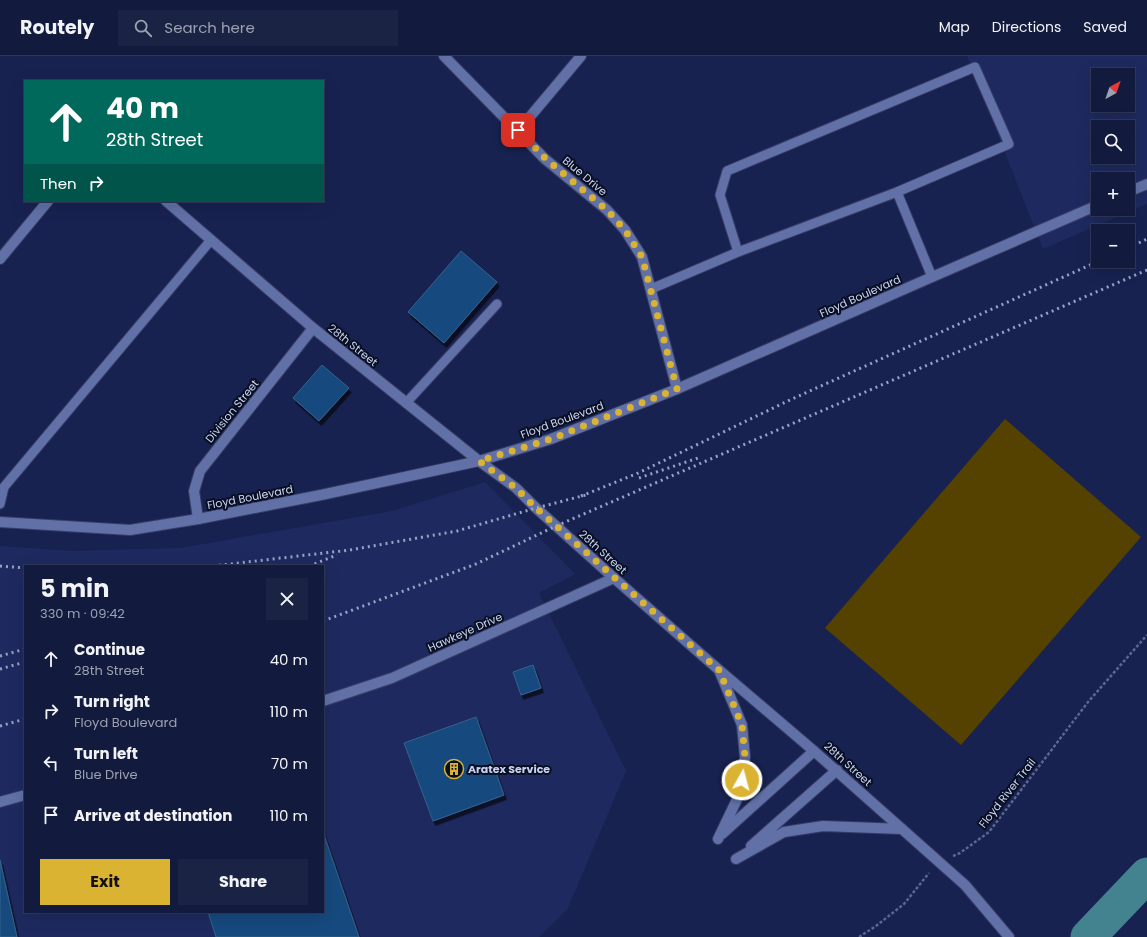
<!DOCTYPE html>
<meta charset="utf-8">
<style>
:root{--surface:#121a3d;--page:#1b2344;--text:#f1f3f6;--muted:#9ca1b0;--line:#313857;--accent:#dbb333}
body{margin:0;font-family:Poppins,sans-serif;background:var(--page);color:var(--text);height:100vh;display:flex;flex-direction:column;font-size:15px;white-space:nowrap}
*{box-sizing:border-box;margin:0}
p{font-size:13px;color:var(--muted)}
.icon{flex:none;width:22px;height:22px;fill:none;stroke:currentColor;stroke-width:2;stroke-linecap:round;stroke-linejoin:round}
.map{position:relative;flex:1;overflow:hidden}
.details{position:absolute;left:24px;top:509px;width:300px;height:348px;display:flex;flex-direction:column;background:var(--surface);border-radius:0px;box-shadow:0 4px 16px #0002,0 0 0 1px var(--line)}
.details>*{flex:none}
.guide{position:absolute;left:24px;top:24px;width:300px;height:122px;border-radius:0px;box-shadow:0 4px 16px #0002,0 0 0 1px var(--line);background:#00695c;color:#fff;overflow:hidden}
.needle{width:26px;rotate:40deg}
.controls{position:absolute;left:1091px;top:12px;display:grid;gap:8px}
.controls a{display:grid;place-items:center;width:44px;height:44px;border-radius:0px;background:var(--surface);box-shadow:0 4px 16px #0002,0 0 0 1px var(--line);font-size:20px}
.pin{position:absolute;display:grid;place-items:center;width:34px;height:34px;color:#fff;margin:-17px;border-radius:8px;box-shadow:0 2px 6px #0006}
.me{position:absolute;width:44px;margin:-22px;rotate:7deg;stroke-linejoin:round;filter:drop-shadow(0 0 3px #0008)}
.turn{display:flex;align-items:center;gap:14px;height:84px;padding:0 16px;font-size:18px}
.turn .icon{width:52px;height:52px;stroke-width:2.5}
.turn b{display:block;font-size:28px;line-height:34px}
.then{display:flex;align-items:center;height:38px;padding:0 16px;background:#0003;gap:8px;font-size:15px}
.round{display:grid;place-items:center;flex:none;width:42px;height:42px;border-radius:0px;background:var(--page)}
.summary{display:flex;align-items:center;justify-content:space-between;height:68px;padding:0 16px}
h1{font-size:24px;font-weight:700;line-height:30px}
.action{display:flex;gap:8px;margin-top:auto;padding:8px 16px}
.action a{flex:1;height:46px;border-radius:0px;background:var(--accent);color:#111;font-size:16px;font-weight:700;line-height:46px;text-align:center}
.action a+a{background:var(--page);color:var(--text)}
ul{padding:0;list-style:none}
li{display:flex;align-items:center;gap:12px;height:52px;padding:0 16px}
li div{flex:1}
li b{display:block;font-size:15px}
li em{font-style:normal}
header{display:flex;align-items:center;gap:24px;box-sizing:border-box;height:56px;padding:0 20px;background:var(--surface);border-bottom:1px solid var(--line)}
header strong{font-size:19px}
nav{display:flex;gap:22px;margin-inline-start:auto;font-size:14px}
.search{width:280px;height:36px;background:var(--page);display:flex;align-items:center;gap:10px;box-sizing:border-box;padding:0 14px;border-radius:0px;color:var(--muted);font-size:15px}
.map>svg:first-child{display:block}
.built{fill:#1e2a5f;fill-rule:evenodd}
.green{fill:#554200}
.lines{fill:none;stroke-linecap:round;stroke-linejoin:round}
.river{stroke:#43838f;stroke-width:35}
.building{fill:#134a7d;stroke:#37628e;filter:url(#shadow)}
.service-casing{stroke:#383d66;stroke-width:11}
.minor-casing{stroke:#383d66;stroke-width:12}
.tertiary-casing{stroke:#383d66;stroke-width:12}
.secondary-casing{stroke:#383d66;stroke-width:12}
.path{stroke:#5c668e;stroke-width:2.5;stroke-dasharray:3 2;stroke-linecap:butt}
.service{stroke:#6171a7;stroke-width:9}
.minor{stroke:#6171a7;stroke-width:10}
.tertiary{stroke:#6171a7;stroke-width:10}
.secondary{stroke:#6171a7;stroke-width:10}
.rail{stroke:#98a2c5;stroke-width:3;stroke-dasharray:2 4;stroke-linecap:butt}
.route{stroke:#dbb333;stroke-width:7;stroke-dasharray:0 12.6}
.labels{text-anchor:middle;stroke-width:4;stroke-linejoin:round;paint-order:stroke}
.street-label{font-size:11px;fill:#cad4f2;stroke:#090f23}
.poi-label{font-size:11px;font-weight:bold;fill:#cad4f2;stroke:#090f23;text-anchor:start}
</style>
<header>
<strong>Routely</strong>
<div class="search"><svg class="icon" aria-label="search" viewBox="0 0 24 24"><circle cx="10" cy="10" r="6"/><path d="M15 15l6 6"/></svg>Search here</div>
<nav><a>Map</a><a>Directions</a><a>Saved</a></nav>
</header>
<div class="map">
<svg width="1147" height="881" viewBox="0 0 1147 881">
<defs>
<filter id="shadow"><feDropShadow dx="2.5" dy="4.5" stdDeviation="0" flood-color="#0009"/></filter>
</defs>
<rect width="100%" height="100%" fill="#182251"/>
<path class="built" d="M967,0H1147V148L1043,193ZM1098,19H1128V49H1098ZM1098,71H1128V101H1098ZM1098,123H1128V153H1098Z
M485,426L575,518L539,537L626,715L567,854L539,881H0V490L71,495L181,492L392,455ZM25,510H323V856H25Z"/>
<path class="green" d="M1005,363L1141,481L961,689L825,572Z"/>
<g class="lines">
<path class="river" d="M1088,881L1147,819"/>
</g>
<path class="building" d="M461,195L497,226L444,287L408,256Z
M322,309L349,332L319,365L293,342Z
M533,609L541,632L521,639L513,616Z
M476,661L504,739L433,765L404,687Z
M323,776L359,881H216L208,856H323Z
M0,804L17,881H0Z"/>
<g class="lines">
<defs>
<path id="service" d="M738,196L720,139L727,115L975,11L1009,88L897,136
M651,233L738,196L897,136L932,221
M406,347L497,248
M0,448L4,431L211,184"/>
<path id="minor" d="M444,0L545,103L607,154L625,174L642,201L677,333
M518,75L581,0
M166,145L313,272L479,405
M0,203L48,145
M198,463L194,435L200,415L313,272
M323,645L392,622L614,522
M0,746L25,739
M722,778L814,695
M718,783L741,735L745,701L742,669L719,614
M751,790L837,714
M736,803L784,776L823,770L902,773"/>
<path id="tertiary" d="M479,405L516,432L536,452L614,522L719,614L814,695L902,773L965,829L1009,881"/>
<path id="secondary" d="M1128,136L1147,128
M0,466L130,474L198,463L321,439L479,405L551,383L677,333L932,221L1098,149"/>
</defs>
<use href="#service" class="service-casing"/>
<use href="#minor" class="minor-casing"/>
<use href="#tertiary" class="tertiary-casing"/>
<use href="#secondary" class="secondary-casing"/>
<path class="path" d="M953,800L960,797L989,776L1088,646L1147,579
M859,881L876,870L904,848L929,817"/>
<use href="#service" class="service"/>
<use href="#minor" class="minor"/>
<use href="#tertiary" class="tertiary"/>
<use href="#secondary" class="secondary"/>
<path class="rail" d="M1128,192L1147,183
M639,422L698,402
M581,440L636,418L792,343L1099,205
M0,510L25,512
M213,510L350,494L457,475L536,452L586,439
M309,510L337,499
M323,565L476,508L556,470L1147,214
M0,600L25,593
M0,613L25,606
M0,670L25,663"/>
</g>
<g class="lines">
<path class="route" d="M518,74L546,103L607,154L625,174L642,201L677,333L551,383L479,405L516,432L536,452L719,614L742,669L745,701L742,724"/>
</g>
<defs>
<symbol id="building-ring" viewBox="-11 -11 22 22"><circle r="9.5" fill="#090f23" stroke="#dbb333" stroke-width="1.5"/><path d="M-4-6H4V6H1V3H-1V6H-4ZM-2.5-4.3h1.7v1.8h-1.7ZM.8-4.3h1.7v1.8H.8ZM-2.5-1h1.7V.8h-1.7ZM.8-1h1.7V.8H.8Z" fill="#dbb333"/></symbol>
</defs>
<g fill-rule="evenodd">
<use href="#building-ring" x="443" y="702" width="22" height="22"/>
</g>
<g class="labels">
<g class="street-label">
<text transform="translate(585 120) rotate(40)" y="4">Blue Drive</text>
<text transform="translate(860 240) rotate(-24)" y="4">Floyd Boulevard</text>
<text transform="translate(353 289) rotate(39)" y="4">28th Street</text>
<text transform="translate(232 355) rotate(-51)" y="4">Division Street</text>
<text transform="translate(562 364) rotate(-20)" y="4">Floyd Boulevard</text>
<text transform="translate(250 441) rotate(-11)" y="4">Floyd Boulevard</text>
<text transform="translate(603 496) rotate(42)" y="4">28th Street</text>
<text transform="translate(465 576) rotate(-24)" y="4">Hawkeye Drive</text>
<text transform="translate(848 708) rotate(42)" y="4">28th Street</text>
<text transform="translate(1007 737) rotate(-52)" y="4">Floyd River Trail</text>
</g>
<g class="poi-label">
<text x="468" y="717">Aratex Service</text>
</g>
</g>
</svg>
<div class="controls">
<a><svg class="needle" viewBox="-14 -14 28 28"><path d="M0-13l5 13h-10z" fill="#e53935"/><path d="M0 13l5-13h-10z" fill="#9ca1b0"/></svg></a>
<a><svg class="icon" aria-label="search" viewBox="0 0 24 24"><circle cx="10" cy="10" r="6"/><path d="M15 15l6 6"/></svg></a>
<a>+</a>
<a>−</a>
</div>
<div class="pin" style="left:518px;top:74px;background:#d93025"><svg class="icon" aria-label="arrive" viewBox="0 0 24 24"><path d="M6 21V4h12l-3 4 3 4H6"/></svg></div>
<svg class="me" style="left:742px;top:724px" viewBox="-20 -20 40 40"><circle r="17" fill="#dbb333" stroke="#fff" stroke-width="3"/><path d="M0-11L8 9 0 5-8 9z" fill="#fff"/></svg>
<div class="guide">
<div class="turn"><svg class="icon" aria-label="ahead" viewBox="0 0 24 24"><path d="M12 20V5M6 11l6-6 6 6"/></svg><div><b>40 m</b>28th Street</div></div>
<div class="then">Then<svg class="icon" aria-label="right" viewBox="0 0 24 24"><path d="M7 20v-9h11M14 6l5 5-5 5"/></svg></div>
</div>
<section class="details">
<div class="summary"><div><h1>5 min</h1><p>330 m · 09:42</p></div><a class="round"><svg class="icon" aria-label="close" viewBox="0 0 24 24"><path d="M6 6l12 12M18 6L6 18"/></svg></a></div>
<ul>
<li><svg class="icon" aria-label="ahead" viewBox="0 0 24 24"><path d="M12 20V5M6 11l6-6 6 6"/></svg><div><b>Continue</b><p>28th Street</p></div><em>40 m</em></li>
<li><svg class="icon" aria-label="right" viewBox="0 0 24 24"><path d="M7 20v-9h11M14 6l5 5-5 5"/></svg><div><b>Turn right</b><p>Floyd Boulevard</p></div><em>110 m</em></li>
<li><svg class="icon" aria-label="left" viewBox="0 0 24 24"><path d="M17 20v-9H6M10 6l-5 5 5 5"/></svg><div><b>Turn left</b><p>Blue Drive</p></div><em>70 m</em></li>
<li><svg class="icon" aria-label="arrive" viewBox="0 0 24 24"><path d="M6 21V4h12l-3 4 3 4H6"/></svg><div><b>Arrive at destination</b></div><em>110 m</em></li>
</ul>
<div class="action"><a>Exit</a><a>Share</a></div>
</section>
</div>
